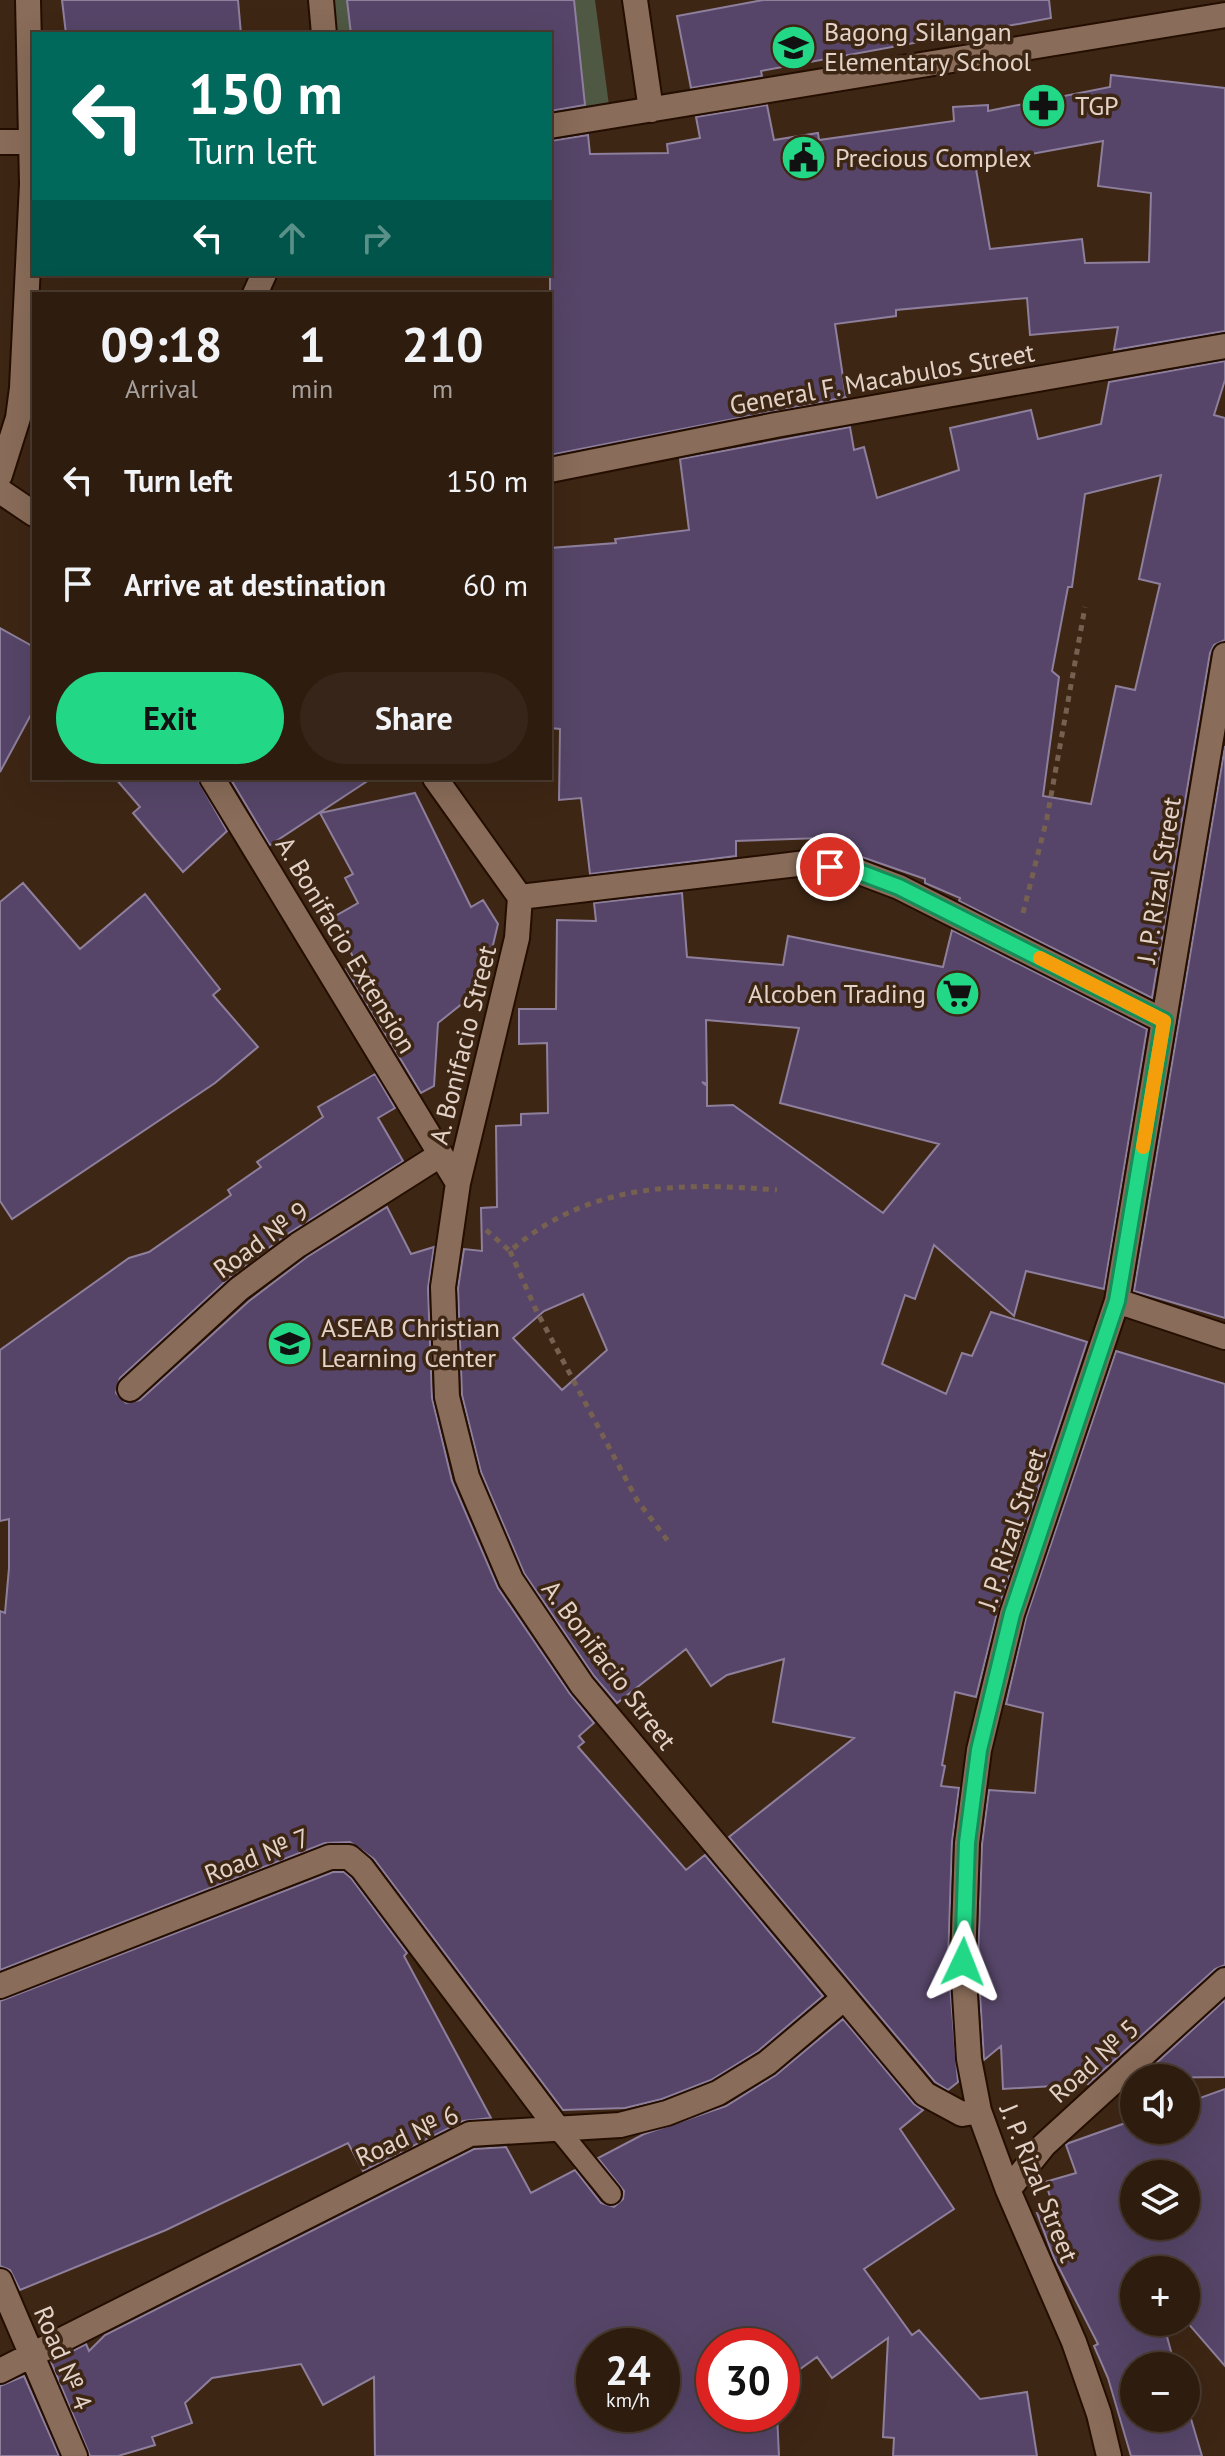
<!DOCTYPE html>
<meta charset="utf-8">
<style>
:root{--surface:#2e1c0f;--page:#362518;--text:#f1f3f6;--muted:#a7a19e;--line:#493a2f;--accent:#22d887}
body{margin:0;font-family:"PT Sans",sans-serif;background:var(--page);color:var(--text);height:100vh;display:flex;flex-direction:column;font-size:30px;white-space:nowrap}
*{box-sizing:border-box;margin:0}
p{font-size:26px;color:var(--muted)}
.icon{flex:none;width:44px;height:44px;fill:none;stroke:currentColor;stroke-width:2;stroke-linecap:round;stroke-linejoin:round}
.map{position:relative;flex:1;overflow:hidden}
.drawer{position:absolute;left:32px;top:292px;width:520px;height:488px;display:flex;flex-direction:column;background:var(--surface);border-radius:0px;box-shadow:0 8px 32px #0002,0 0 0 2px var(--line)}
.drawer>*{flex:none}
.hud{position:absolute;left:32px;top:32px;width:520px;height:244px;border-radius:0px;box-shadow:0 8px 32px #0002,0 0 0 2px var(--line);background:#00695c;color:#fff;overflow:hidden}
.controls{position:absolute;left:1120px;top:2064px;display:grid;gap:16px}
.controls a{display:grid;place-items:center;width:80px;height:80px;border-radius:50%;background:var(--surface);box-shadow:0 8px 32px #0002,0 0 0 2px var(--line);font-size:40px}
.speed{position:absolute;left:576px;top:2328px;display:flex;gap:16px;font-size:40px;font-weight:700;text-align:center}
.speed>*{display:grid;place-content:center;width:104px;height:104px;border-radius:50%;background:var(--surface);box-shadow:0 8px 32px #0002,0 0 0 2px var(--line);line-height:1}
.speed small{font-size:20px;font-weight:400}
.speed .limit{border:12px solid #d22;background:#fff;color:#111}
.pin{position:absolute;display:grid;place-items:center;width:68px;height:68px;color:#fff;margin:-34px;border:4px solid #fff;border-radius:50%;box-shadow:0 2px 8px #0007}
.me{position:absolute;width:88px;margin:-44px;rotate:2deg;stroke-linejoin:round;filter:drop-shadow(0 0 6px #0008)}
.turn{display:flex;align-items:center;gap:28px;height:168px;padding:0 24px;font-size:36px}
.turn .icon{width:104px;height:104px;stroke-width:2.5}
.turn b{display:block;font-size:56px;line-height:68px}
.lanes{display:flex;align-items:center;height:76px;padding:0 24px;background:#0003;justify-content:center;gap:40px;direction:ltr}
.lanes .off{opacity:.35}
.eta{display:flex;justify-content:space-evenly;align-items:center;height:136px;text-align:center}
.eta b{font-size:48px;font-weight:700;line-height:56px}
.primary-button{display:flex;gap:16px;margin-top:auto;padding:16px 24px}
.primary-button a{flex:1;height:92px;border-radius:48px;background:var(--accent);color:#111;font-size:32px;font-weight:700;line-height:92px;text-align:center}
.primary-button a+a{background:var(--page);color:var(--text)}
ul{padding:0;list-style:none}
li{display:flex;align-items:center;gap:24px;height:104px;padding:0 24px}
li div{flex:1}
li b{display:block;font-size:30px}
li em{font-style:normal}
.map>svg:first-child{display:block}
.green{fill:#4e5842}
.building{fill:#564568;stroke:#8e7f9d;stroke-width:2;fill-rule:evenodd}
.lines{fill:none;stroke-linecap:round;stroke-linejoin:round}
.lane-casing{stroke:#240e00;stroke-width:24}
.street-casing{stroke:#240e00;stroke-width:28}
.path{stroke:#766151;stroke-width:5;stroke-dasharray:6 6;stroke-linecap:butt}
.lane{stroke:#896c59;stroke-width:20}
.street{stroke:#896c59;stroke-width:24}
.route-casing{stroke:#168c58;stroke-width:20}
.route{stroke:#22d887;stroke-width:14}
.slow{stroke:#f59e0b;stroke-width:14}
.labels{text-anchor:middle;stroke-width:7;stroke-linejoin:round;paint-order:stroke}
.poi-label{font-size:26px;fill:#e2d2c7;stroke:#3e2614;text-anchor:start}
.street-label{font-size:26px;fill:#e2d2c7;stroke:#3e2614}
</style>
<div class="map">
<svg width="1225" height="2456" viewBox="0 0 1225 2456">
<rect width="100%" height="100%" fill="#3e2614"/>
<path class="green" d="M321,0H595L610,113L550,121V34H324Z"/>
<path class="building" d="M62,0H238L241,34H66Z
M347,0H574L585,105L550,111V34H351Z
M763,0H1049L1051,18L761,71L762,76L691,88L677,16Z
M1111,75L1225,88V331L1114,350L1118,327L1030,335L1027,298L896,310V316L835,324L846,397L550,455V141L588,135L590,154L668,153L667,144L700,138L696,117L767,105L774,140L818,133L819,140L954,121L953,107L988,105V111L1110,87ZM1103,141L1098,186L1151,193L1149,262L1085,263L1082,239L990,249L976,169L993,167V161Z
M1225,361V380L1214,415L1225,418V640L1214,645L1210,653L1152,998L959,901L960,898L925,883V879L859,856L822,850V838L736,841V856L590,874L581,798L559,800L560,729L550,728V548L616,543L615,539L689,530L680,459L850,427L854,450L864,447L877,498L959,470L950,428L1031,410L1038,439L1101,424L1109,382ZM1161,475L1139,579L1160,584L1135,690L1116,686L1091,804L1043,796L1059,677L1052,671L1068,587H1072L1085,494Z
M0,628L34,647V709L0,772Z
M1225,746V1318L1134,1291Z
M115,778H197L227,831L183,872L133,813L140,807Z
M230,778H372L270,845Z
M415,793L471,907L483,900L498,924L483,987L438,1023L434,1086L421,1093L346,969L357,964L332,918L358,903L345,878L353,874L320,813Z
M23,883L80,949L145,894L220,989L213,995L258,1047L215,1083L12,1219L0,1201V902Z
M682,893L687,957L783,965L788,936L943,967L952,930L1147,1029L1104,1289L1026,1271L1014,1316L934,1245L915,1299L905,1295L882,1364L946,1394L962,1353L972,1356L991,1312L1087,1342L998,1609L976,1697L955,1692L942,1765L945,1766L941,1786L959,1788L952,1842L948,1962L958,2082L948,2090L935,2082L729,1837L854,1738L773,1722L784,1659L727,1675L711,1686L686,1649L617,1703L594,1676L524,1573L481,1472L462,1395L458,1288L464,1249L482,1251L481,1208L497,1207L496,1126L521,1125V1114L548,1113L547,1043L519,1044V1009H556L557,920L596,921L594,903ZM706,1020L799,1028L780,1103L939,1144L883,1213L733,1105L707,1106V1086L702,1082L707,1084ZM583,1294L607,1350L562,1390L513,1338L544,1311Z
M375,1074L395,1108L378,1118L403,1161L289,1233L230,1277L120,1378L116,1393L126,1403L140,1400L249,1301L307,1257L387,1207L411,1254L434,1247L428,1288L432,1398L452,1481L498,1588L570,1694L594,1723L579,1736L584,1742L578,1747L686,1870L705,1855L823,1996L758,2051L711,2080L662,2099L625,2108L563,2110L374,1859L350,1842L325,1843L0,1970V1611L5,1613L9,1568V1519L0,1521V1350L129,1258L149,1252L231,1195L228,1190L261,1167L257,1162L323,1117L318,1107Z
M1116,1351L1225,1384V1965L1215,1969L1088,2084L1003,2089L1001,2046L984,2060L978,1962L982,1844L989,1790L1035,1793L1043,1713L1006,1704L1026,1618Z
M333,1872H344L351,1878L407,1953L404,1956L491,2118L463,2121L363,2171L348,2143L166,2230L20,2290L10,2270L0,2266V2001Z
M1225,2000V2077L1140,2078Z
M843,2019L914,2104L923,2110L900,2129L954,2209L864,2269L912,2335L919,2330L980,2399L1027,2392L1037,2456H893L894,2438L883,2437L888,2338L832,2378L817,2357L782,2382V2346H714V2414H777L779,2456H375L374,2377L323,2405L301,2364L212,2378L185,2403L192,2423L152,2437L155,2445L118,2456H90L51,2362L86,2344L89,2351L105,2335L474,2149L506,2147L531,2193L575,2170L601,2203L614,2207L623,2199L624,2191L598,2158L644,2134L726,2106L776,2075ZM594,2346H662V2414H594Z
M1225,2089V2366L1186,2321V2270H1134V2322H1163L1175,2366H1134V2418H1186V2402L1202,2456H1131L1108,2378L1094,2346L1098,2344L1054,2258L1037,2213L1054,2208L1045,2182L1076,2173L1066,2145L1069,2143L1134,2120V2130H1186V2103ZM1134,2174H1186V2226H1134Z
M24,2376L59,2456H0V2386Z"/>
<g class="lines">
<defs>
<path id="lane" d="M559,2130L611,2194"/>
<path id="street" d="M321,0L324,34
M635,0L651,110
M550,126L1225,15
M0,142H31
M255,294L264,274
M550,470L776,425L1225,346
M0,475L18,418L22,388L32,184L28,0
M0,491L34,514
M212,778L458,1183
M435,778L520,897L517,938L458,1183L443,1287L447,1397L467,1477L511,1580L582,1685L925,2094L962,2114L979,2111
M520,897L806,863L854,870L899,887L1164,1021
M1117,1301L1225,1337
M130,1389L239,1289L298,1245L440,1155
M0,1986L330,1857H349L362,1868L559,2130
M1008,2190L1044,2145L1225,1980
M0,2281L75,2456
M0,2371L470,2134L620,2125L667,2113L718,2093L767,2063L843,1999
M1109,2456L1099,2414L1074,2342L1008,2190L979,2111L969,2059L963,1962L967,1843L979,1750L1012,1614L1117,1301L1225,655"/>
</defs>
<use href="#lane" class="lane-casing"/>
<use href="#street" class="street-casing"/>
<path class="path" d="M1023,913L1047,818L1085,607
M486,1230L510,1251C588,1183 679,1182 777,1190
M510,1251L536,1310L637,1500L671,1545"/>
<use href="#lane" class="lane"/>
<use href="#street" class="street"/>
</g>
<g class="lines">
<defs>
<path id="route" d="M830,867L854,870L899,887L1164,1021L1117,1301L1012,1614L979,1750L967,1843L963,1962"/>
</defs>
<use href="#route" class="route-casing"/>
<use href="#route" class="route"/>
<path class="slow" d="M1040,958L1164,1021L1143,1147"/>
</g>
<defs>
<symbol id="school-disc" viewBox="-11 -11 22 22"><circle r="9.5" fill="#22d887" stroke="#3e2614"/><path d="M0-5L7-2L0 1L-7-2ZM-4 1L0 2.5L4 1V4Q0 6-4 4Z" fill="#111"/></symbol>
<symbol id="pharmacy-disc" viewBox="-11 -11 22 22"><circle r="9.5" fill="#22d887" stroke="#3e2614"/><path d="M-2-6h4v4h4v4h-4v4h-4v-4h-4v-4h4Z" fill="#111"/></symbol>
<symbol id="civic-disc" viewBox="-11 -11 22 22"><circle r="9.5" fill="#22d887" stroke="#3e2614"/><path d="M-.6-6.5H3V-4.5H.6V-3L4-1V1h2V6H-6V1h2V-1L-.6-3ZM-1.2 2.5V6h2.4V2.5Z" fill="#111"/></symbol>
<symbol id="supermarket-disc" viewBox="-11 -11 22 22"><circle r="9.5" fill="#22d887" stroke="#3e2614"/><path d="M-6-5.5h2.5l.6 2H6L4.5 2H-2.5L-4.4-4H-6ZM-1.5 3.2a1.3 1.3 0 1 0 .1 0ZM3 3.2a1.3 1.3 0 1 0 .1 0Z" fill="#111"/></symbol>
</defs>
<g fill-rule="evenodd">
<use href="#school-disc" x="768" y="22" width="51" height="51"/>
<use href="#pharmacy-disc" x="1018" y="80" width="51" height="51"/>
<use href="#civic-disc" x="778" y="132" width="51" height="51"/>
<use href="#supermarket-disc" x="932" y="968" width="51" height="51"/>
<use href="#school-disc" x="264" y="1318" width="51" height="51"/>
</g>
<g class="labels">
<g class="poi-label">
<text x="824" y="41">Bagong Silangan<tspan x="824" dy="30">Elementary School</tspan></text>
<text x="1075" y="115">TGP</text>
<text x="835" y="167">Precious Complex</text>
<text x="926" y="1003" text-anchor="end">Alcoben Trading</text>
<text x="321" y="1337">ASEAB Christian<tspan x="321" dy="30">Learning Center</tspan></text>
</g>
<g class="street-label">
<text transform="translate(882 379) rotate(-10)" y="9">General F. Macabulos Street</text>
<text transform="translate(1159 880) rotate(-81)" y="9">J. P. Rizal Street</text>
<text transform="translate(346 945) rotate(59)" y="9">A. Bonifacio Extension</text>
<text transform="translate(463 1045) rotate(-76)" y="9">A. Bonifacio Street</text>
<text transform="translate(261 1240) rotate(-36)" y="9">Road № 9</text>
<text transform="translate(1012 1529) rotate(-72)" y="9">J. P. Rizal Street</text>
<text transform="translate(609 1665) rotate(53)" y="9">A. Bonifacio Street</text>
<text transform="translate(257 1856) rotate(-21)" y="9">Road № 7</text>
<text transform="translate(1094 2061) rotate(-42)" y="9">Road № 5</text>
<text transform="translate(407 2136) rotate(-25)" y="9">Road № 6</text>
<text transform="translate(1039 2183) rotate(68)" y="9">J. P. Rizal Street</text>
<text transform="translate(63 2358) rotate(67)" y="9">Road № 4</text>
</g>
</g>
</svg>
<div class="controls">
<a><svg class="icon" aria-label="sound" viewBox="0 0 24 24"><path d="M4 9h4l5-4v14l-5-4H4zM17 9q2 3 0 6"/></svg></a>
<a><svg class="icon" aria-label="layers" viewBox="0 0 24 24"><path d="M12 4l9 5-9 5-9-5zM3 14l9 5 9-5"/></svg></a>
<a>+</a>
<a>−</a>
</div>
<div class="speed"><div>24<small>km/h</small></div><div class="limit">30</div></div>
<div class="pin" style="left:830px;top:867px;background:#d93025"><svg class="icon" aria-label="arrive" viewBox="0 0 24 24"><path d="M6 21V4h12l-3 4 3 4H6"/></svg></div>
<svg class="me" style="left:963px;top:1962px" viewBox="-20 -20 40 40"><path d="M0-17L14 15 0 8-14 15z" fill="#22d887" stroke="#fff" stroke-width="4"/></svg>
<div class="hud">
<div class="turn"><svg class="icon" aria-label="left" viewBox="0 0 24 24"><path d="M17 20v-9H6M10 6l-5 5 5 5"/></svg><div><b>150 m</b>Turn left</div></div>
<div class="lanes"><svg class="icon" aria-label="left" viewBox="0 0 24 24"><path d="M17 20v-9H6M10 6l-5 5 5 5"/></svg><svg class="icon off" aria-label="ahead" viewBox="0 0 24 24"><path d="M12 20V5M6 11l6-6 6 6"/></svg><svg class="icon off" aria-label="right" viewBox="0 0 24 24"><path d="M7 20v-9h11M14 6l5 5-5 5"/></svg></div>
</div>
<section class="drawer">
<div class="eta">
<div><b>09:18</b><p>Arrival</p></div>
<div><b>1</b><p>min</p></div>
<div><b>210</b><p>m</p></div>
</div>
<ul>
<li><svg class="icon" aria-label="left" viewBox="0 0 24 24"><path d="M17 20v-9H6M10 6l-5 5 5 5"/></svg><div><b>Turn left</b></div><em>150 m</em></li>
<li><svg class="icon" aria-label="arrive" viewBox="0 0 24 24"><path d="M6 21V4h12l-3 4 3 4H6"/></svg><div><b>Arrive at destination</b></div><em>60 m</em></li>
</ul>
<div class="primary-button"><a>Exit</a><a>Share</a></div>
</section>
</div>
